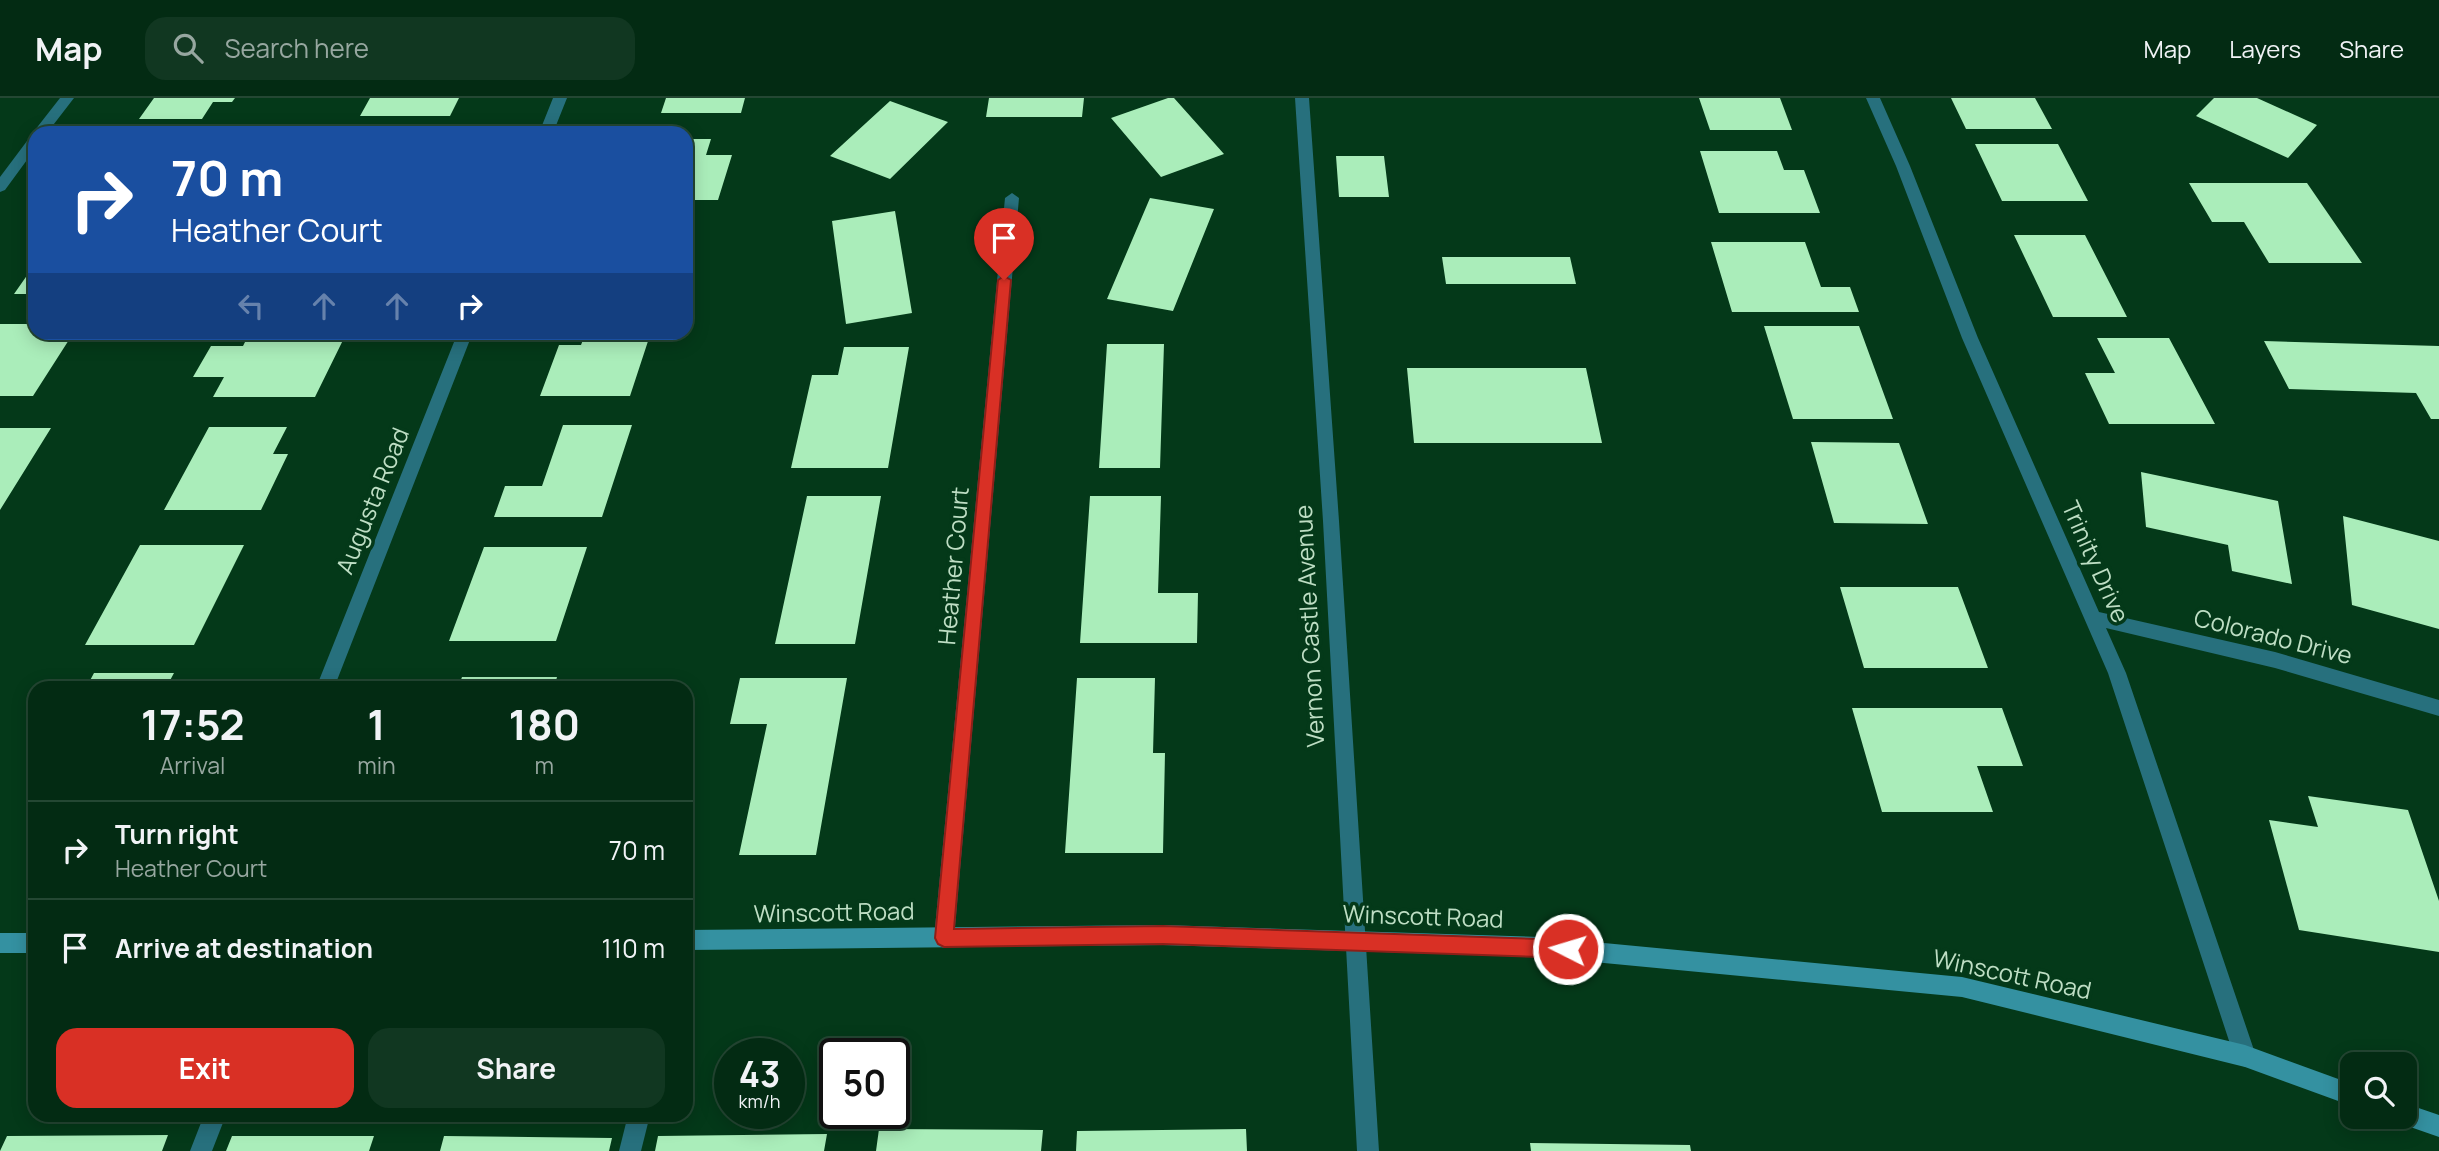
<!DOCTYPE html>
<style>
:root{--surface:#032b13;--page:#113721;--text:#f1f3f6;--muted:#97a7a0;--line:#244733;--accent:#d93025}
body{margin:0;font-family:Manrope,sans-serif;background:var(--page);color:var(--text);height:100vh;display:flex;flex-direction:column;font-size:26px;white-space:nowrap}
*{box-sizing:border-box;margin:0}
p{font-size:23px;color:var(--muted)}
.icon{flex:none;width:38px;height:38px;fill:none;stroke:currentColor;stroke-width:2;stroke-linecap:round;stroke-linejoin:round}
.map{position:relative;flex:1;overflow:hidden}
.side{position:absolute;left:28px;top:583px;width:665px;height:441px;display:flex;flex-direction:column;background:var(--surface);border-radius:21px;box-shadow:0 4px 18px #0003,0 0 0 2px var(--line)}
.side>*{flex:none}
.guide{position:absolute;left:28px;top:28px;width:665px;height:214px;border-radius:21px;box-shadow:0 4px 18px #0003,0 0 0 2px var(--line);background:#1a4fa0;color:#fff;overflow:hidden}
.tools{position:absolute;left:2340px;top:954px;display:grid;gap:14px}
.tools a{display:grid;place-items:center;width:77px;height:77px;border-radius:14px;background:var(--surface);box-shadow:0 4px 18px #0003,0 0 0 2px var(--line);font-size:35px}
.speed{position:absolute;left:714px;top:940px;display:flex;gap:14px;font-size:35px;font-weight:700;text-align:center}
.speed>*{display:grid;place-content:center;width:91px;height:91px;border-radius:50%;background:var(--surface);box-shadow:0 4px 18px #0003,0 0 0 2px var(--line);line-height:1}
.speed small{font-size:18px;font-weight:400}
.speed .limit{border:4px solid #111;border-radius:10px;background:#fff;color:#111}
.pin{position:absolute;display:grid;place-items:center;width:60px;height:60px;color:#fff;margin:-72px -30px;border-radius:50% 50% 50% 0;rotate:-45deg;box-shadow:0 0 7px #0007}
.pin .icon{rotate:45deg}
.me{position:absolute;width:77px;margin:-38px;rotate:275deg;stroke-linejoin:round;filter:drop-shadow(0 0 5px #0008)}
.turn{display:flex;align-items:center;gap:24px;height:147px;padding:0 28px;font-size:32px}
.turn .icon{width:91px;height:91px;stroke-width:2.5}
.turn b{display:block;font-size:49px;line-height:60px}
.lanes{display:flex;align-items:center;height:66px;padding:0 28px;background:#0003;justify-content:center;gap:35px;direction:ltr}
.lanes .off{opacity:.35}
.eta{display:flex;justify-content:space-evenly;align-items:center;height:119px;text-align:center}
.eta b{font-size:42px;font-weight:700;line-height:49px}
.action{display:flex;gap:14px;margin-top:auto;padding:14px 28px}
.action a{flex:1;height:80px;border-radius:21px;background:var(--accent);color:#fff;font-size:28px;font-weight:700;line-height:80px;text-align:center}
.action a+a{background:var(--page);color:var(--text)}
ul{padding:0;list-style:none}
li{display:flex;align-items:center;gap:21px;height:98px;padding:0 28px;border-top:2px solid var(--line)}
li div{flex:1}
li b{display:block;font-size:26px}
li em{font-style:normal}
header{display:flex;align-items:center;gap:42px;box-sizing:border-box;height:98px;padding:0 35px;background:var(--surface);border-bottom:2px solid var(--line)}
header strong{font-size:33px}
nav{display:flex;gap:38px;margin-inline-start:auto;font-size:24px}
.search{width:490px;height:63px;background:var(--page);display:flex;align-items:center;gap:18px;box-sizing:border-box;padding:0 24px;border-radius:21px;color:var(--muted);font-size:26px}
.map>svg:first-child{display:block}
.building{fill:#aaedba}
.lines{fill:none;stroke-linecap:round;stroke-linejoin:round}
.service{fill:#27707d;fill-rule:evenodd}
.minor{fill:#27707d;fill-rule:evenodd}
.secondary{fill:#3491a1;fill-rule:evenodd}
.route{fill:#d93025;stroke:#8d1f18;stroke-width:2}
.labels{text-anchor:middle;stroke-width:7;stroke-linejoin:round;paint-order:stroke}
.street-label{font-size:24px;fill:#bedec4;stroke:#043919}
</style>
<header>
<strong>Map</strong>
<div class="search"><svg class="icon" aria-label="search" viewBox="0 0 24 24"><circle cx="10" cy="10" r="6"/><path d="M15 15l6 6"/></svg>Search here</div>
<nav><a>Map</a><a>Layers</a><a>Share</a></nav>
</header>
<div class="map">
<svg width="2439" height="1053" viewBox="0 0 2439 1053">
<rect width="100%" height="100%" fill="#043919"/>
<path class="building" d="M154,0H235L232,4H213L202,21H139Z
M370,0H459L450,18H360Z
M666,0H745L741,15H661Z
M989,0H1084L1082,19H986Z
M1168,0H1174L1224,56L1161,79L1111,20Z
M1699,0H1780L1792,32H1710Z
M1951,0H2035L2052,31H1966Z
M2214,0H2257L2317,27L2288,60L2196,18Z
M890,3L948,24L890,81L830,58Z
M686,41H711L706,57H732L718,102H686Z
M1975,46H2058L2088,103H2002Z
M1700,53H1777L1784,72H1804L1820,115H1719Z
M1336,58H1384L1389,99H1339Z
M2189,85H2307L2362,165H2269L2244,124H2212Z
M1150,100L1214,111L1173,213L1107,201Z
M895,113L912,215L846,226L832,123Z
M2014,137H2085L2127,219H2053Z
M1711,144H1805L1821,189H1850L1859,214H1732Z
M1442,159H1570L1576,186H1446Z
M35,166V196H14Z
M0,226H35V234H74L33,298H0Z
M1764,228H1859L1893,321H1793Z
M250,234H347L315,299H213L224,279H193L211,248H243Z
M586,234H651L630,298H540L559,247H581Z
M2097,240H2169L2215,326H2109L2085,275H2115Z
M2264,243L2439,248V321H2431L2416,295L2289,291Z
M1107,246H1164L1160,370H1099Z
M844,249H909L888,370H791L812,277H838Z
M1407,270H1586L1602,345H1414Z
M563,327H632L602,419H494L505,388H542Z
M209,329H287L273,356H288L261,412H164Z
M0,330H51L0,412Z
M1811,344L1899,345L1928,426L1834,425Z
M2141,374L2278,403L2292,486L2232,473L2228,447L2146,429Z
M807,398H881L855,546H775Z
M1090,398H1161L1158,495H1198L1197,545H1080Z
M2343,418L2439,443V531L2352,507Z
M140,447H244L194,547H85Z
M484,449H587L556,543H449Z
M1840,489H1958L1988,570H1864Z
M94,575H174L166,590H86Z
M462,579H557L554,590H458Z
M740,580H847L816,757H739L767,626H730Z
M1077,580H1155L1153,655H1165L1163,755H1065Z
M1852,610H2002L2023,668H1977L1993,714H1882Z
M2308,698L2408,712L2439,803V854L2299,832L2269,722L2318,729Z
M879,1031L1043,1032L1041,1053H876Z
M1246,1031L1247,1053H1076L1077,1033Z
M827,1036L824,1053H655L658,1038Z
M168,1037L162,1053H0L7,1038Z
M232,1038H374L369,1053H226Z
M444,1038L612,1040L609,1053H440Z
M1530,1045L1690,1047L1691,1053H1531Z"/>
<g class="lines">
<path class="service" d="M204,1017H226L212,1053H190Z
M628,1017H650L641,1053H619Z"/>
<path class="minor" d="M60,0H74L47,35H35V38L33,35L35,32Z
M553,0H567L553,35H539Z
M1295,0H1309L1339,423L1379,1053H1357L1323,423Z
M1866,0H1880L1910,68L1978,240L2099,514L2275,554L2439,602V618L2275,570L2106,530L2126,575L2256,958L2252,965L2245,969L2238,965L2234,958L2108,575L1962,240L1896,68Z
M35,38V51L5,92L0,94V79L30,39Z
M1012,95L1019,100L954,840L951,847L944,850L937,847L934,840L1005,100Z
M458,234H473L334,590H316Z"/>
<path class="secondary" d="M1163,827L1541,839L1962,879L2245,947L2352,986V1008L2245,969L1962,899L1541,859L1163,847L686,852V832Z
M0,835H35V855H0Z
M2404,1005L2439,1017V1039L2396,1024L2394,1018H2404Z"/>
</g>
<path class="route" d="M1004,178L1011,182L954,831L1163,828L1568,842L1575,845L1578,851L1575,858L1568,860L1163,846L944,849L938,846L935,840L998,182Z"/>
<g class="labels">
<g class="street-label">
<text transform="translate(373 403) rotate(-68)" y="8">Augusta Road</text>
<text transform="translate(2095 464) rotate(66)" y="8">Trinity Drive</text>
<text transform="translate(954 468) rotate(-85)" y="8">Heather Court</text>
<text transform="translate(1310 528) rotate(-93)" y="8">Vernon Castle Avenue</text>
<text transform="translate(2273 539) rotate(14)" y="8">Colorado Drive</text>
<text transform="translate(834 815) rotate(-1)" y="8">Winscott Road</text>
<text transform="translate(1423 819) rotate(2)" y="8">Winscott Road</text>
<text transform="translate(2012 877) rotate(12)" y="8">Winscott Road</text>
</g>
</g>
</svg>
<div class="tools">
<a><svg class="icon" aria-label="search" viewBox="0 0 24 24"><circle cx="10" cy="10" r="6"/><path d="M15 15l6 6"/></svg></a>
</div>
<div class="speed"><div>43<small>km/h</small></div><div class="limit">50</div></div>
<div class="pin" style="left:1004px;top:182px;background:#d93025"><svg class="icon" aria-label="arrive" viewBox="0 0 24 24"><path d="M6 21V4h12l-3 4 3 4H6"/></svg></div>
<svg class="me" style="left:1568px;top:851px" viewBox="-20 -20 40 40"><circle r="17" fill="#d93025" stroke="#fff" stroke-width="3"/><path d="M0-11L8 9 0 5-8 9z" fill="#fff"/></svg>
<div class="guide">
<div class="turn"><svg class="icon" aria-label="right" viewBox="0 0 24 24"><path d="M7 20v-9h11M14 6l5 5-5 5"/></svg><div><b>70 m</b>Heather Court</div></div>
<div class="lanes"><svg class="icon off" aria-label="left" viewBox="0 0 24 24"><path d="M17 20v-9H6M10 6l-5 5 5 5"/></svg><svg class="icon off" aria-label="ahead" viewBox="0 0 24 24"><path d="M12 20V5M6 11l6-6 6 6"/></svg><svg class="icon off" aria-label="ahead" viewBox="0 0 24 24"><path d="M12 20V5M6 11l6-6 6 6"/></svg><svg class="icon" aria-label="right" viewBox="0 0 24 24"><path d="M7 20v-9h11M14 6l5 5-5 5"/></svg></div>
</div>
<section class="side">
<div class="eta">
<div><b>17:52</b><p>Arrival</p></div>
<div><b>1</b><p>min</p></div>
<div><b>180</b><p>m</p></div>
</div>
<ul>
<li><svg class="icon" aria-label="right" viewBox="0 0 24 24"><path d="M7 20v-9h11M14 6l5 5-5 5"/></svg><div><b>Turn right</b><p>Heather Court</p></div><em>70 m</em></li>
<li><svg class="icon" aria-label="arrive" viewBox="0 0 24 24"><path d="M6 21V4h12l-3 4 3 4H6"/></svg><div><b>Arrive at destination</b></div><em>110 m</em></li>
</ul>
<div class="action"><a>Exit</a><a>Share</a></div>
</section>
</div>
